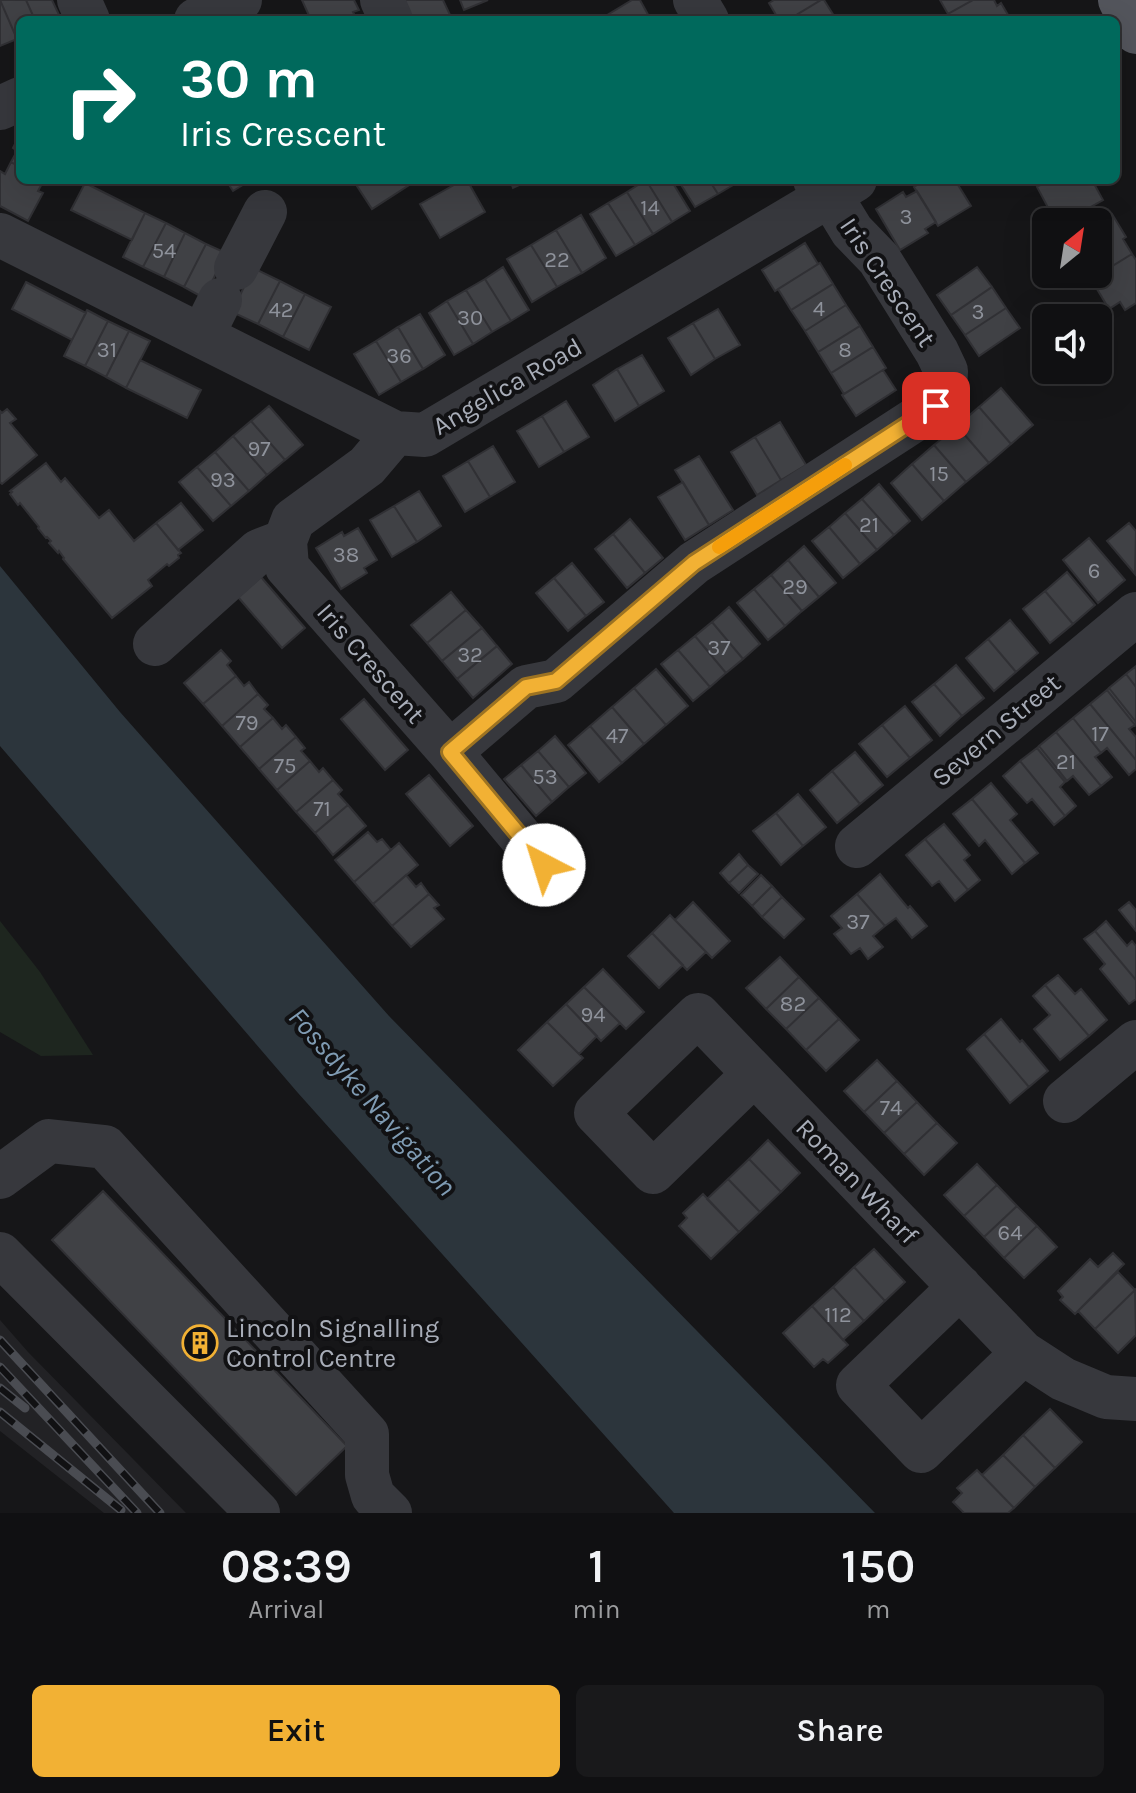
<!DOCTYPE html>
<style>
:root{--surface:#101012;--page:#19191b;--text:#f1f3f6;--muted:#9c9d9f;--line:#303032;--accent:#f2b134}
body{margin:0;font-family:Karla,sans-serif;background:var(--page);color:var(--text);height:100vh;display:flex;flex-direction:column;font-size:30px;white-space:nowrap}
*{box-sizing:border-box;margin:0}
p{font-size:26px;color:var(--muted)}
.icon{flex:none;width:44px;height:44px;fill:none;stroke:currentColor;stroke-width:2;stroke-linecap:round;stroke-linejoin:round}
.map{position:relative;height:1513px;overflow:hidden}
.sheet{display:flex;flex-direction:column;background:var(--surface);flex:1}
.sheet>*{flex:none}
.banner{position:absolute;left:16px;top:16px;width:1104px;height:168px;border-radius:12px;box-shadow:0 8px 32px #0002,0 0 0 2px var(--line);background:#00695c;color:#fff;overflow:hidden}
.needle{width:52px;rotate:30deg}
.tools{position:absolute;left:1032px;top:208px;display:grid;gap:16px}
.tools a{display:grid;place-items:center;width:80px;height:80px;border-radius:12px;background:var(--surface);box-shadow:0 8px 32px #0002,0 0 0 2px var(--line);font-size:40px}
.pin{position:absolute;display:grid;place-items:center;width:68px;height:68px;color:#fff;margin:-34px;border-radius:16px;box-shadow:0 4px 12px #0006}
.me{position:absolute;width:88px;margin:-44px;rotate:320deg;stroke-linejoin:round;filter:drop-shadow(0 0 6px #0008)}
.turn{display:flex;align-items:center;gap:28px;height:168px;padding:0 32px;font-size:36px}
.turn .icon{width:104px;height:104px;stroke-width:2.5}
.turn b{display:block;font-size:56px;line-height:68px}
.eta{display:flex;justify-content:space-evenly;align-items:center;height:136px;text-align:center}
.eta b{font-size:48px;font-weight:600;line-height:56px}
.action{display:flex;gap:16px;margin-top:auto;padding:16px 32px}
.action a{flex:1;height:92px;border-radius:12px;background:var(--accent);color:#111;font-size:32px;font-weight:600;line-height:92px;text-align:center}
.action a+a{background:var(--page);color:var(--text)}
.map>svg:first-child{display:block}
.built{fill:#222225}
.green{fill:#1e261f}
.water{fill:#2c353c}
.building{fill:#404145;stroke:#303034;stroke-width:2}
.lines{fill:none;stroke-linecap:round;stroke-linejoin:round}
.minor{stroke:#37383d;stroke-width:44}
.major{stroke:#53555c;stroke-width:44}
.rail-casing{stroke:#4a4c52;stroke-width:9}
.rail{stroke:#111113;stroke-width:6;stroke-dasharray:18;stroke-linecap:butt}
.route-casing{stroke:#9d7322;stroke-width:20}
.route{stroke:#f2b134;stroke-width:14}
.slow{stroke:#f59e0b;stroke-width:14}
.labels{text-anchor:middle;stroke-width:8;stroke-linejoin:round;paint-order:stroke}
.number-label{font-size:22px;fill:#8e929b}
.street-label{font-size:26px;fill:#a8adb8;stroke:#111113}
.poi-label{font-size:26px;fill:#a8adb8;stroke:#111113;text-anchor:start}
.water-label{font-size:28px;font-style:italic;fill:#7f9bb3;stroke:#111113}
</style>
<div class="map">
<svg width="1136" height="1513" viewBox="0 0 1136 1513">
<rect width="100%" height="100%" fill="#161618"/>
<path class="built" d="M0,1320L28,1352L186,1513H104L0,1431Z"/>
<path class="green" d="M0,921L40,972L93,1055L41,1056L0,1032Z"/>
<path class="water" d="M0,566L120,712L389,1016L875,1513H674L298,1093L0,746Z"/>
<path class="building" d="M0,0L17,39L0,46Z
M0,0H26L35,20H20V37L17,39Z
M26,0H52L61,19L35,20Z
M302,0H354L359,10L353,12L357,20H311Z
M401,0H443L451,17L444,20H410Z
M460,0H488L464,10Z
M632,0H640L651,20H599Z
M774,0H821L788,20H779L769,3Z
M821,0H824L836,19L788,20Z
M940,0H973L948,14Z
M973,0H994L997,6L1001,3L1011,20H951L948,14Z
M20,134V167L11,162L17,151L13,148Z
M11,162L20,167V180H44L38,191L43,193L28,221L0,206V171L5,174Z
M226,180H251L233,191Z
M368,180H417L372,209L357,186Z
M463,180H467L485,212L440,238L420,204Z
M510,180H530L513,188Z
M646,180H671L690,211L672,222Z
M646,180L672,222L653,234L627,192Z
M678,180H709L718,194L695,207Z
M709,180H740V181L718,194Z
M925,180H955L971,206L938,226L914,187Z
M1049,180H1092L1103,200L1069,219L1064,211L1053,217L1037,187Z
M85,183L145,213L132,240L71,210Z
M917,191L936,222L925,229L928,233L900,250L876,209L903,192L906,197Z
M627,192L653,234L635,245L608,203Z
M608,203L635,245L616,256L590,214Z
M145,213L166,223L143,267L123,257Z
M1112,214L1126,237L1123,239L1132,254L1085,283L1079,274H1098V223Z
M581,215L606,258L582,273L556,230Z
M166,223L185,233L164,277L143,267Z
M556,230L582,273L557,287L531,245Z
M185,233L206,244L184,287L164,277Z
M805,243L818,264L775,291L762,270Z
M206,244L226,253L204,298L184,287Z
M531,245L557,287L532,302L507,259Z
M1132,254L1136,260V303L1125,310L1120,302L1109,309L1091,279Z
M820,263L833,284L791,310L778,289Z
M503,267L529,310L511,321L485,279Z
M977,267L992,287L951,315L937,295Z
M253,268L280,281L258,324L232,312Z
M485,279L511,321L492,332L466,290Z
M280,281L305,294L283,337L258,324Z
M26,282L86,313L72,340L12,309Z
M833,284L846,305L805,331L791,310Z
M992,287L1006,308L965,335L951,315Z
M466,290L492,332L473,344L447,301Z
M305,294L331,307L309,350L283,337Z
M447,301L473,344L454,355L429,313Z
M846,305L860,326L818,352L805,331Z
M1006,308L1020,328L979,356L965,335Z
M718,309L740,345L715,359L693,323Z
M87,310L108,321L85,366L64,356Z
M420,314L445,355L423,369L398,327Z
M108,321L129,331L106,377L85,366Z
M693,323L715,359L691,375L668,338Z
M860,326L873,347L831,373L818,352Z
M398,327L423,369L401,382L376,341Z
M129,331L150,341L126,388L106,377Z
M376,341L401,382L379,395L354,354Z
M873,347L886,368L844,394L831,373Z
M642,355L664,391L639,406L617,369Z
M140,360L201,390L187,418L126,388Z
M617,369L639,406L615,421L593,385Z
M883,370L896,390L856,416L842,395Z
M1001,388L1033,425L1011,444L979,407Z
M566,401L589,437L564,452L542,416Z
M269,406L303,445L285,460L251,421Z
M979,407L1011,444L989,463L957,426Z
M7,409L16,419L10,423L37,455L2,484L0,482V411L2,413Z
M542,416L564,452L539,467L517,431Z
M251,421L285,460L267,475L233,436Z
M780,422L806,465L781,480L755,437Z
M957,426L989,463L966,482L934,445Z
M233,436L267,475L249,491L215,452Z
M755,437L781,480L757,495L731,452Z
M934,445L966,482L944,501L912,464Z
M493,446L515,482L490,497L468,461Z
M215,452L249,491L231,506L197,467Z
M699,456L733,510L709,525L675,470Z
M468,461L490,497L465,512L443,476Z
M46,463L61,482L65,478L99,518L109,510L134,541L156,523L181,553L178,555L179,558L169,566L167,564L148,580L152,586L112,618L63,559L64,558L59,551L58,553L49,543L51,541L47,537L46,538L38,528L39,527L20,503L18,505L10,494L12,492L10,491Z
M912,464L944,501L922,520L891,483Z
M197,467L231,506L213,521L179,482Z
M683,482L709,525L685,540L658,497Z
M879,484L910,521L894,535L862,499Z
M419,491L441,526L417,542L394,506Z
M862,499L894,535L877,550L845,513Z
M181,503L203,530L178,550L156,523Z
M394,506L417,542L392,557L370,520Z
M845,513L877,550L860,564L829,527Z
M630,519L663,558L645,573L613,534Z
M1129,523L1136,531L1135,574L1107,541Z
M829,527L860,564L843,578L812,541Z
M358,528L377,560L364,568L367,573L341,589L316,548L342,532L344,536Z
M613,534L645,573L627,588L595,549Z
M1089,538L1125,580L1098,603L1063,560Z
M804,546L836,583L819,597L788,560Z
M788,560L819,597L802,611L771,575Z
M572,563L604,602L586,616L554,578Z
M1067,572L1095,605L1073,624L1045,591Z
M771,575L802,611L785,626L754,589Z
M261,577L305,628L282,648L238,597Z
M554,578L586,616L568,631L536,593Z
M754,589L785,626L768,640L737,603Z
M1045,591L1073,624L1050,643L1023,609Z
M451,592L466,610L427,643L411,625Z
M729,607L760,644L743,659L712,622Z
M466,610L482,628L442,661L427,643Z
M1010,620L1038,653L1016,672L988,639Z
M712,622L743,659L726,673L695,636Z
M482,628L497,646L457,679L442,661Z
M695,636L726,673L710,687L678,650Z
M988,639L1016,672L994,691L966,658Z
M497,646L512,664L473,698L457,679Z
M221,650L231,661L227,665L236,676L203,704L184,683Z
M678,650L710,687L693,701L661,664Z
M956,665L984,698L962,716L934,684Z
M1136,666V687L1126,674Z
M656,669L688,706L666,725L634,688Z
M1126,674L1136,687V722L1109,688Z
M236,676L244,686L249,682L258,694L222,726L203,704Z
M934,684L962,716L940,736L912,702Z
M634,688L666,725L644,744L612,707Z
M1109,688L1136,722L1135,725L1107,690Z
M1107,690L1135,725L1129,729L1136,737V760L1090,704Z
M258,694L268,705L264,709L273,718L240,747L222,726Z
M364,699L408,750L385,770L341,719Z
M1090,704L1136,760V769L1129,775L1107,748L1101,753L1073,718Z
M905,706L932,740L910,758L882,725Z
M612,707L644,744L622,763L590,726Z
M273,718L282,729L286,725L296,737L259,769L240,747Z
M1073,718L1101,753L1095,757L1112,777L1101,786L1056,732Z
M882,725L910,758L887,777L859,744Z
M590,726L622,763L599,782L568,745Z
M1056,732L1101,786L1089,795L1073,776L1067,781L1039,746Z
M555,736L586,773L569,787L538,751Z
M296,737L305,748L301,751L310,761L277,790L259,769Z
M1039,746L1067,781L1065,782L1037,748Z
M1037,748L1065,782L1060,787L1076,806L1065,816L1020,761Z
M538,751L569,787L552,802L521,765Z
M855,752L883,785L860,804L832,771Z
M310,761L319,772L323,768L333,780L296,812L277,790Z
M1020,761L1065,816L1054,825L1032,799L1027,803L1003,776Z
M521,765L552,802L536,816L504,779Z
M832,771L860,804L837,823L810,790Z
M429,775L473,826L450,846L406,794Z
M333,780L342,790L338,794L348,805L315,833L296,812Z
M991,783L1017,814L1010,820L1038,853L1025,863L972,799Z
M798,794L826,827L803,846L776,813Z
M972,799L1025,863L1012,874L985,840L979,846L953,814Z
M348,805L366,826L333,855L315,833Z
M776,813L803,846L781,865L753,831Z
M944,824L970,855L964,860L980,880L968,890L925,839Z
M368,832L377,842L382,839L391,850L354,882L335,860Z
M925,839L968,890L955,901L939,881L932,886L906,855Z
M399,843L418,865L373,904L354,882Z
M739,854L748,865L729,883L720,873Z
M748,865L758,874L739,893L729,883Z
M880,874L908,908L910,906L927,926L912,938L896,918L885,926L857,894Z
M406,875L416,887L421,883L429,894L392,926L373,904Z
M761,875L772,886L752,906L741,895Z
M772,886L782,897L762,917L752,906Z
M429,894L439,905L434,908L444,919L411,947L392,926Z
M857,894L885,926L873,936L883,947L868,959L860,948L851,954L834,934L842,928L831,916Z
M782,897L804,919L784,938L762,917Z
M693,902L730,941L712,958L675,920Z
M1129,902L1136,910V931L1119,910Z
M670,915L706,952L687,970L652,933Z
M1106,921L1127,946L1132,941L1136,946V980L1095,931Z
M1095,931L1136,980V999L1129,1004L1100,969L1105,964L1084,939Z
M652,933L683,965L659,988L628,956Z
M780,957L799,977L766,1009L746,988Z
M603,969L644,1012L626,1029L584,987Z
M1058,975L1075,994L1081,989L1107,1020L1089,1036L1045,985Z
M799,977L819,998L786,1029L766,1009Z
M1045,985L1089,1036L1060,1060L1034,1029L1050,1015L1033,996Z
M584,987L620,1023L601,1041L566,1004Z
M819,998L839,1019L806,1050L786,1029Z
M566,1004L597,1036L579,1054L547,1022Z
M839,1019L859,1040L826,1071L806,1050Z
M1001,1019L1020,1042L1022,1040L1048,1071L1029,1087L984,1034Z
M547,1022L583,1058L553,1086L518,1050Z
M984,1034L1029,1087L1010,1103L967,1049Z
M877,1060L897,1081L864,1112L844,1091Z
M897,1081L917,1102L884,1133L864,1112Z
M917,1102L937,1123L904,1154L884,1133Z
M937,1123L957,1143L924,1175L904,1154Z
M768,1140L800,1173L781,1192L749,1159Z
M749,1159L781,1192L760,1212L728,1179Z
M977,1164L997,1185L964,1216L944,1195Z
M728,1179L760,1212L739,1232L707,1199Z
M997,1185L1017,1206L984,1237L964,1216Z
M103,1191L347,1446L296,1495L52,1240Z
M703,1194L739,1232L711,1259L679,1226L687,1218L683,1213Z
M1017,1206L1037,1226L1004,1258L984,1237Z
M1037,1226L1057,1247L1024,1278L1004,1258Z
M874,1249L905,1282L885,1301L854,1267Z
M1113,1253L1124,1264L1075,1314L1060,1300L1063,1297L1058,1291L1090,1259L1098,1267Z
M854,1267L885,1301L864,1321L833,1287Z
M1118,1272L1135,1290L1095,1329L1078,1311Z
M833,1287L864,1321L843,1340L812,1306Z
M1135,1290L1136,1335L1118,1353L1095,1329Z
M812,1306L848,1345L828,1363L823,1359L814,1367L783,1333Z
M1050,1409L1082,1442L1055,1468L1023,1435Z
M1023,1435L1055,1468L1035,1487L1003,1455Z
M1003,1455L1035,1487L1014,1508L982,1475Z
M977,1470L1014,1508L1008,1513H964L953,1502L962,1493L957,1488Z"/>
<g class="lines">
<path class="minor" d="M79,0L88,20
M382,0L391,20
M695,0L707,20
M196,20L240,0
M0,108L20,99
M0,235L395,433L425,435L830,195L815,180
M236,268L265,212
M202,336L220,300
M395,433L367,466L293,520L285,541L287,567L450,752L526,687L556,681L694,563L936,406L945,390L946,371L937,352L879,259L852,231L830,195L855,180
M155,644L259,551L285,541
M450,752L544,865
M857,846L1136,614
M754,1074L653,1172L596,1113L698,1015L1023,1353L921,1451L858,1385L960,1287
M1065,1101L1136,1042
M0,1177L49,1141L105,1147L367,1434V1475L373,1496L390,1513
M0,1254L258,1513
M1023,1353L1063,1379L1106,1397L1136,1399"/>
<path class="major" d="M1120,0L1136,32"/>
<defs>
<path id="rail" d="M0,1340L160,1513
M0,1367L137,1513
M0,1388L25,1408
M0,1412L121,1510"/>
</defs>
<use href="#rail" class="rail-casing"/>
<use href="#rail" class="rail"/>
</g>
<g class="lines">
<defs>
<path id="route" d="M544,865L450,752L526,687L556,681L694,563L936,406"/>
</defs>
<use href="#route" class="route-casing"/>
<use href="#route" class="route"/>
<path class="slow" d="M719,547L845,465"/>
</g>
<defs>
<symbol id="building-ring" viewBox="-11 -11 22 22"><circle r="9.5" fill="#111113" stroke="#f2b134" stroke-width="1.5"/><path d="M-4-6H4V6H1V3H-1V6H-4ZM-2.5-4.3h1.7v1.8h-1.7ZM.8-4.3h1.7v1.8H.8ZM-2.5-1h1.7V.8h-1.7ZM.8-1h1.7V.8H.8Z" fill="#f2b134"/></symbol>
</defs>
<g fill-rule="evenodd">
<use href="#building-ring" x="180" y="1323" width="40" height="40"/>
</g>
<g class="labels">
<g class="number-label">
<text x="650" y="215">14</text>
<text x="906" y="224">3</text>
<text x="164" y="258">54</text>
<text x="557" y="267">22</text>
<text x="819" y="316">4</text>
<text x="281" y="317">42</text>
<text x="978" y="319">3</text>
<text x="470" y="325">30</text>
<text x="107" y="357">31</text>
<text x="845" y="357">8</text>
<text x="399" y="363">36</text>
<text x="259" y="456">97</text>
<text x="939" y="481">15</text>
<text x="223" y="487">93</text>
<text x="869" y="532">21</text>
<text x="346" y="562">38</text>
<text x="1094" y="578">6</text>
<text x="795" y="594">29</text>
<text x="719" y="655">37</text>
<text x="470" y="662">32</text>
<text x="247" y="730">79</text>
<text x="1100" y="741">17</text>
<text x="617" y="743">47</text>
<text x="1066" y="769">21</text>
<text x="285" y="773">75</text>
<text x="545" y="784">53</text>
<text x="322" y="816">71</text>
<text x="858" y="929">37</text>
<text x="793" y="1011">82</text>
<text x="593" y="1022">94</text>
<text x="891" y="1115">74</text>
<text x="1010" y="1240">64</text>
<text x="838" y="1322">112</text>
</g>
<g class="street-label">
<text transform="translate(888 282) rotate(56)" y="9">Iris Crescent</text>
<text transform="translate(507 386) rotate(-30)" y="9">Angelica Road</text>
<text transform="translate(371 663) rotate(49)" y="9">Iris Crescent</text>
<text transform="translate(996 730) rotate(-40)" y="9">Severn Street</text>
<text transform="translate(857 1181) rotate(46)" y="9">Roman Wharf</text>
</g>
<g class="poi-label">
<text x="226" y="1337">Lincoln Signalling<tspan x="226" dy="30">Control Centre</tspan></text>
</g>
<g class="water-label">
<text transform="translate(373 1101) rotate(49)" y="10">Fossdyke Navigation</text>
</g>
</g>
</svg>
<div class="tools">
<a><svg class="needle" viewBox="-14 -14 28 28"><path d="M0-13l5 13h-10z" fill="#e53935"/><path d="M0 13l5-13h-10z" fill="#9c9d9f"/></svg></a>
<a><svg class="icon" aria-label="sound" viewBox="0 0 24 24"><path d="M4 9h4l5-4v14l-5-4H4zM17 9q2 3 0 6"/></svg></a>
</div>
<div class="pin" style="left:936px;top:406px;background:#d93025"><svg class="icon" aria-label="arrive" viewBox="0 0 24 24"><path d="M6 21V4h12l-3 4 3 4H6"/></svg></div>
<svg class="me" style="left:544px;top:865px" viewBox="-20 -20 40 40"><circle r="19" fill="#fff"/><path d="M0-13L10 11 0 6-10 11z" fill="#f2b134"/></svg>
<div class="banner">
<div class="turn"><svg class="icon" aria-label="right" viewBox="0 0 24 24"><path d="M7 20v-9h11M14 6l5 5-5 5"/></svg><div><b>30 m</b>Iris Crescent</div></div>
</div>
</div>
<section class="sheet">
<div class="eta">
<div><b>08:39</b><p>Arrival</p></div>
<div><b>1</b><p>min</p></div>
<div><b>150</b><p>m</p></div>
</div>
<div class="action"><a>Exit</a><a>Share</a></div>
</section>
